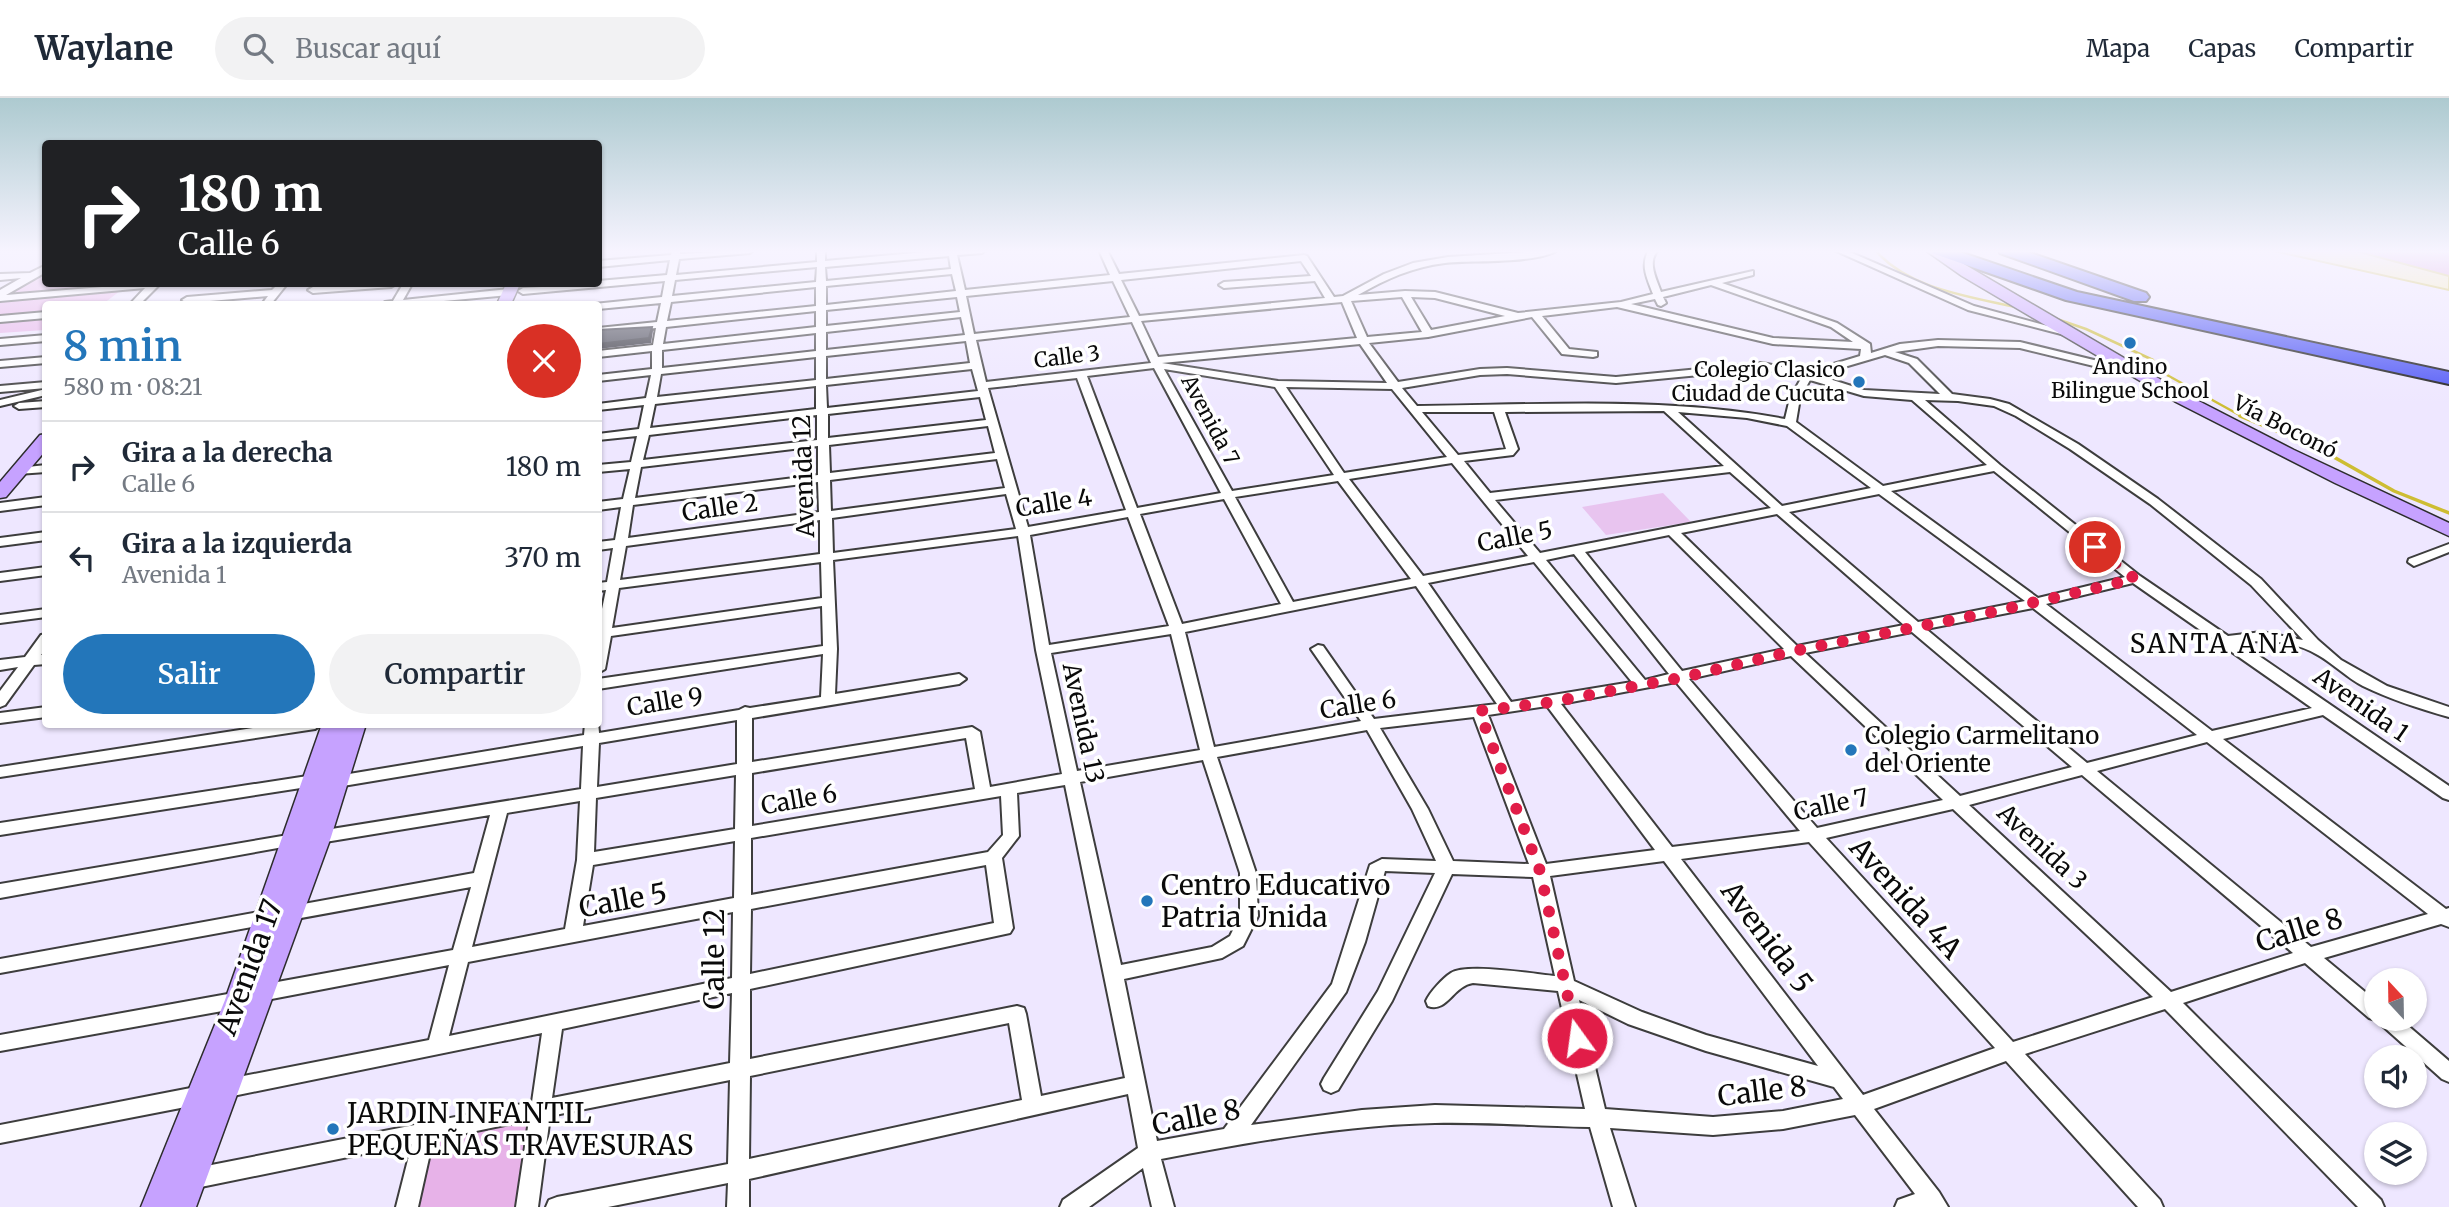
<!DOCTYPE html>
<html lang="es">
<meta charset="utf-8">
<style>
:root{--surface:#fff;--page:#f2f2f3;--text:#1f2937;--muted:#747a83;--line:#e0e1e3;--accent:#2376ba}
body{margin:0;font-family:Merriweather,serif;background:var(--page);color:var(--text);height:100vh;display:flex;flex-direction:column;font-size:26px;white-space:nowrap}
*{box-sizing:border-box;margin:0}
p{font-size:23px;color:var(--muted)}
.icon{flex:none;width:38px;height:38px;fill:none;stroke:currentColor;stroke-width:2;stroke-linecap:round;stroke-linejoin:round}
.map{position:relative;flex:1;overflow:hidden}
.panel{position:absolute;left:42px;top:203px;width:560px;height:427px;display:flex;flex-direction:column;background:var(--surface);border-radius:7px;box-shadow:0 2px 5px #0004}
.panel>*{flex:none}
.banner{position:absolute;left:42px;top:42px;width:560px;height:147px;border-radius:7px;box-shadow:0 2px 5px #0004;background:#202124;color:#fff;overflow:hidden}
.needle{width:46px;rotate:338deg}
.tools{position:absolute;left:2364px;top:870px;display:grid;gap:14px}
.tools a{display:grid;place-items:center;width:63px;height:63px;border-radius:50%;background:var(--surface);box-shadow:0 2px 5px #0004;font-size:35px}
.pin{position:absolute;display:grid;place-items:center;width:60px;height:60px;color:#fff;margin:-30px;border:4px solid #fff;border-radius:50%;box-shadow:0 2px 7px #0007}
.me{position:absolute;width:77px;margin:-38px;rotate:346deg;stroke-linejoin:round;filter:drop-shadow(0 0 5px #0008)}
.turn{display:flex;align-items:center;gap:24px;height:147px;padding:0 21px;font-size:32px}
.turn .icon{width:91px;height:91px;stroke-width:2.5}
.turn b{display:block;font-size:49px;line-height:60px}
.round{display:grid;place-items:center;flex:none;width:74px;height:74px;border-radius:37px;background:var(--page)}
.headline{display:flex;align-items:center;justify-content:space-between;height:119px;padding:0 21px}
h1{font-size:42px;font-weight:600;line-height:52px;color:var(--accent)}
.cta{display:flex;gap:14px;margin-top:auto;padding:14px 21px}
.cta a{flex:1;height:80px;border-radius:42px;background:var(--accent);color:#fff;font-size:28px;font-weight:600;line-height:80px;text-align:center}
.cta a+a{background:var(--page);color:var(--text)}
ul{padding:0;list-style:none}
li{display:flex;align-items:center;gap:21px;height:91px;padding:0 21px;border-top:2px solid var(--line)}
li div{flex:1}
li b{display:block;font-size:26px}
li em{font-style:normal}
header{display:flex;align-items:center;gap:42px;box-sizing:border-box;height:98px;padding:0 35px;background:var(--surface);border-bottom:2px solid var(--line)}
header strong{font-size:33px}
nav{display:flex;gap:38px;margin-inline-start:auto;font-size:24px}
.search{width:490px;height:63px;background:var(--page);display:flex;align-items:center;gap:18px;box-sizing:border-box;padding:0 24px;border-radius:38px;color:var(--muted);font-size:26px}
.map>svg:first-child{display:block}
.green{fill:#e7b2e8}
.forest{fill:#d991d6}
.pitch{fill:#e8c4ef}
.water{fill:#f6ecac;stroke:#cdbd33;stroke-width:2}
.lines{fill:none;stroke-linecap:round;stroke-linejoin:round}
.stream-far1{stroke:#cdbd33;stroke-width:2.5}
.stream{stroke:#cdbd33;stroke-width:3.5}
.street-casing{stroke:#3d3d3d;stroke-width:4}
.secondary-casing{stroke:#2c2c2c;stroke-width:3}
.highway-casing{stroke:#1b1b1b;stroke-width:4}
.street{fill:#fff;fill-rule:evenodd}
.secondary{fill:#c6a2ff;fill-rule:evenodd}
.highway{fill:#4f57f6;fill-rule:evenodd}
.shaded-wall{fill:#31323a}
.building{fill:#464853;stroke:#31323a;stroke-width:2}
.route{stroke:#e11d48;stroke-width:12;stroke-dasharray:0 21.6}
.poi-dot{fill:#2376ba;stroke:#fff;stroke-width:2.5}
.labels{text-anchor:middle;stroke-width:7;stroke-linejoin:round;paint-order:stroke}
.far-street-label{font-size:21px;fill:#0a0a0a;stroke:#fff}
.far-poi-label{font-size:21px;fill:#0a0a0a;stroke:#fff}
.street-label{font-size:24px;fill:#0a0a0a;stroke:#fff}
.poi-label{font-size:24px;fill:#0a0a0a;stroke:#fff;text-anchor:start}
.neighbourhood-label{font-size:26px;letter-spacing:2px;fill:#0a0a0a;stroke:#fff}
.near-poi-label{font-size:28px;fill:#0a0a0a;stroke:#fff;text-anchor:start}
.near-street-label{font-size:28px;fill:#0a0a0a;stroke:#fff}
</style>
<header>
<strong>Waylane</strong>
<div class="search"><svg class="icon" aria-label="search" viewBox="0 0 24 24"><circle cx="10" cy="10" r="6"/><path d="M15 15l6 6"/></svg>Buscar aquí</div>
<nav><a>Mapa</a><a>Capas</a><a>Compartir</a></nav>
</header>
<div class="map">
<svg width="2449" height="1109" viewBox="0 0 2449 1109">
<rect width="100%" height="100%" fill="#eee7ff"/>
<path class="green" d="M37,178H45L46,186H129L103,206H46L45,232L0,235V204Z
M533,1019L521,1109H415L430,1038Z"/>
<path class="forest" d="M2353,152H2449V178Z"/>
<path class="pitch" d="M1663,395L1691,424L1606,437L1582,409Z"/>
<path class="water" d="M2269,152H2352L2449,178V192Z"/>
<g class="lines">
<path class="stream-far1" d="M1875,152C1910,192 1969,198 2019,210
M2054,220L2086,231L2153,262L2158,272L2243,319"/>
<path class="stream" d="M2240,318L2316,349L2394,393L2449,415"/>
<defs>
<path id="street" d="M672,152H680V156L754,152L750,155L679,161L676,177L817,164V152H825V163L948,152H986L982,155L957,157L965,192L1110,177L1099,152H1107L1119,176L1304,157L1307,158L1334,199L1343,198L1384,176L1413,165L1448,159L1558,152C1536,166 1474,162 1445,165C1412,169 1386,181 1358,197L1405,193L1435,194L1518,215L1621,204L1653,196C1647,180 1640,167 1649,152H1658C1647,164 1656,180 1661,194L1753,173V177L1722,185L1837,225L1870,246L1871,255L1900,246L1938,242L2020,244L2139,273V277L2135,278L2020,250L1938,248L1895,254L1917,261L1952,296L1990,301L2009,306L2078,346L2158,401L2261,481L2318,542L2341,562L2387,588L2449,609V619C2420,611 2390,601 2363,588C2346,579 2334,566 2318,557C2295,543 2266,541 2240,545L2449,688V702L2443,700L2323,617L2223,641L2446,811L2449,810V829L2441,826L2324,860L2376,903V920H2399L2449,963V984L2442,981L2376,922L2369,920L2305,865L2183,905L2381,1102L2384,1109H2358L2165,911L2025,956L2160,1102L2163,1109H2138L2006,963L1874,1011L1939,1094L1948,1109H1895L1898,1102L1915,1096L1855,1017L1783,1031L1713,1037L1610,1030L1635,1109H1613L1590,1029C1538,1028 1487,1024 1435,1025C1344,1027 1251,1044 1161,1061L1174,1109H1152L1143,1070L1089,1109H1060L1063,1102L1138,1050L1128,996L749,1081V1109H727L728,1085L608,1109H546L549,1102L557,1099L728,1066L730,982L550,1018L538,1109H516L529,1022L433,1042L418,1109H396L412,1046L191,1091L184,1088L181,1081L184,1074L191,1071L532,1004L542,935L223,1000L216,997L213,991L216,985L223,982L429,942L449,867L261,903L254,900L252,895L254,890L261,887L453,852L471,789L0,875V861L474,775L490,717L319,745L313,743L311,739L313,735L319,733L581,691L583,648L337,689L331,687L329,683L331,679L584,637L585,626H598V624L599,635L739,612L745,609L750,610L821,599L823,556L598,591V581L823,548L822,508L611,538L605,571L598,575V530L606,492L598,493V485L607,484L613,450L598,452V444L615,442L621,409L598,412V404L623,401L630,371L598,374V367L631,364L637,338L598,342V336L639,331L644,307L598,312V306L646,300L651,277L598,283V277L652,271V253L598,259V253L653,247L656,230L598,236V230L657,224L661,205L598,211V206H594L662,199L665,183L523,196L518,193L523,190L598,186V183L667,177L670,162L598,169V163L671,157ZM949,158L951,171L826,183L825,169ZM1301,163L1311,178L1224,184L1219,187L1224,190L1315,183L1325,200L1139,218L1121,182ZM817,169L816,184L672,198L675,182ZM952,176L956,193L826,207V188ZM1113,183L1130,219L974,236L966,198ZM1711,187L1831,229L1853,244L1773,240L1631,206L1655,201L1658,207L1661,208L1666,205L1663,199ZM816,189V208L667,223L671,204ZM957,199L960,214L826,228V212ZM1402,199L1422,234L1367,239L1351,203ZM1411,199L1435,200L1505,218L1431,232ZM1342,204L1357,240L1158,259L1141,223ZM1617,209L1773,246L1861,251L1860,258L1807,274L1762,265L1616,279L1507,270L1480,271L1398,284L1369,245L1428,239L1532,219L1562,256L1593,259L1597,258V254L1569,251L1542,218ZM816,213V229L663,246L666,229ZM961,219L965,237L826,252V234ZM1132,224L1151,265L986,284L976,242ZM816,235V253L662,270V252ZM966,243L970,265L826,281V258ZM1360,246L1387,285L1278,283L1162,265ZM1885,257L1909,265L1940,296L1864,292L1817,277ZM816,259V282L657,299L661,276ZM1154,270L1221,395L1137,410L1087,278ZM972,271L978,293L827,310L826,287ZM1164,271L1275,289L1334,377L1232,393ZM1762,271L1802,279L1790,300L1785,321C1665,298 1539,307 1417,308L1402,290L1480,277L1507,276L1616,285ZM1077,280L1126,412L1028,429L988,290ZM1810,282L1864,298L1912,302L1987,367L1883,388L1796,324L1800,300ZM816,288V311L650,330L655,306ZM1286,289L1392,291L1447,359L1344,375ZM980,299L986,322L828,340V316ZM1925,302L1958,303L1994,308L2016,318L2070,351L2150,406L2251,487L2303,542L2262,534L2228,538L2140,478L2000,367ZM1664,313L1724,368L1490,395L1464,363L1513,357L1518,351L1505,314ZM1422,314H1494L1506,351L1458,357ZM1678,314L1747,320L1787,328L1871,390L1782,408ZM817,317V342L643,362L649,337ZM988,328L995,355L830,375L829,347ZM818,348V377L635,400L641,369ZM997,361L1005,390L831,413L830,382ZM1452,365L1528,458L1423,478L1349,381ZM1994,373L2125,479L2038,500L1891,393ZM1730,374L1771,410L1540,455L1495,402ZM1338,383L1411,481L1293,504L1235,399ZM818,384L819,414L628,440L633,407ZM1006,396L1016,431L833,455L832,420ZM1879,396L2025,503L1918,524L1789,414ZM1224,401L1281,506L1182,526L1140,416ZM1777,416L1904,527L1797,548L1681,435ZM1128,419L1169,528L1049,547L1030,437ZM820,422V456L620,482L626,448ZM1669,437L1784,551L1682,573L1585,454ZM1018,438L1036,552L1062,676L990,689L980,634L972,629L752,664V620L959,586L966,581L959,576L835,596L837,551L833,462ZM1574,456L1669,576L1645,582L1546,462ZM821,464L822,500L612,530L619,490ZM1534,464L1632,584L1511,604L1428,485ZM2133,485L2312,610L2212,633L2046,506ZM1416,488L1497,606L1374,621L1323,548L1318,547L1311,551L1361,623L1214,649L1185,534ZM2033,510L2197,637L2087,665L1926,531ZM1912,534L2072,669L1960,698L1805,555ZM1171,536L1200,652L1077,673L1051,555ZM1791,558L1943,702L1817,730L1689,581ZM1676,584L1800,733L1672,749L1561,606ZM1547,608L1655,752L1546,766L1488,617ZM1474,619L1529,766L1453,763L1428,711L1380,630ZM737,622V666L597,689L599,645ZM1367,632L1412,711L1436,763L1382,761L1370,767L1332,886L1224,1031L1157,1043L1124,881L1222,860L1243,848L1258,818L1256,775L1217,659ZM966,640L975,691L752,728V675ZM2207,644L2428,816L2311,849L2097,673ZM1203,662L1240,775V818L1230,838L1212,849L1121,867L1080,684ZM736,677L735,731L594,754L596,700ZM2082,677L2293,855L2171,894L1969,707ZM1065,687L1125,980L1041,998L1026,916L1024,910L1017,908L750,961V891L1010,835L1013,830L1002,760L1019,738L1017,695ZM1001,698L1003,737L988,754L751,797V740ZM580,703L577,762L565,831L472,849L507,715ZM1953,711L2153,899L2013,944L1826,740ZM735,743L734,800L583,828L593,767ZM1809,744L1995,950L1863,997L1681,761ZM1664,763L1818,968L1706,937L1642,914L1574,883L1550,778ZM986,767L994,825L750,876L751,811ZM1385,773L1435,775L1378,893L1324,980L1321,986L1324,992L1331,995L1338,992L1392,903L1452,776L1533,779L1555,878C1534,876 1467,865 1451,875C1443,880 1430,894 1426,903L1428,908C1447,915 1453,888 1473,885L1558,893L1585,1011L1435,1007L1362,1012L1251,1027L1346,894L1365,844ZM733,814L732,880L449,938L468,864ZM732,895L730,965L552,1000L562,931ZM1579,902L1628,926L1706,953L1834,989L1843,1001L1783,1013L1713,1019L1605,1011ZM1009,925L1022,1002L749,1061L750,978Z
M1834,152H1845L1974,208L2070,234L2065,237L1968,212Z
M46,167V174L6,197L138,186H160L140,206H130L145,190L0,203V192L21,180L0,182V176L30,175Z
M278,186H287L271,206H262L268,198L187,205L182,202L187,199L272,192Z
M362,186H396L391,189L313,195L308,192L313,189Z
M403,186H412L403,202L509,191L514,194L509,197L411,206H384L385,204L393,203Z
M46,214V220L0,224V218Z
M46,237V243L0,247V241Z
M46,259V265L0,269V263Z
M46,284V290L0,294V288Z
M46,291V297L0,308V302Z
M46,303V309L19,311L14,308L19,305Z
M46,367V374L18,376L12,373L18,370Z
M46,399V407L0,413V405Z
M46,434V442L0,448V440Z
M2449,446V454L2414,468L2408,464L2409,461Z
M46,469V477L0,483V475Z
M46,511V519L0,525V517Z
M46,536V551L41,557H46V566L34,567L5,607L0,609V593L18,569L0,572V562L25,559L41,537Z
M46,609V619L0,625V615Z
M279,626H322L315,631L0,679V669Z
M314,677L320,679L322,683L320,687L0,737V725Z
M294,736L300,738L302,742L300,746L0,800V786Z
M239,894L246,897L248,902L246,907L239,910L0,953V937Z
M201,988L208,991L211,997L208,1003L201,1006L0,1045V1027Z"/>
<path id="secondary" d="M1925,152H1940L2187,297L2294,352L2449,425V438L2335,385L2176,304L1962,178Z
M506,186H520L511,206H497Z
M46,336V352L6,399L0,400V384L40,337Z
M322,626H366L331,739L196,1109H141L225,902Z"/>
<path id="highway" d="M1930,152H1954L2077,194L2449,274V286L2066,202L1932,155Z
M1998,152H2022L2146,195L2149,199L2146,203H2134L2000,155Z"/>
</defs>
<use href="#street" class="street-casing"/>
<use href="#secondary" class="secondary-casing"/>
<use href="#highway" class="highway-casing"/>
<use href="#street" class="street"/>
<use href="#secondary" class="secondary"/>
<use href="#highway" class="highway"/>
</g>
<path class="shaded-wall" d="M652,229L653,233L651,245L598,251V246Z"/>
<path class="building" d="M652,229L649,240L598,246V232Z"/>
<linearGradient id="sky" x2="0" y2="1"><stop stop-color="#adcad0"/><stop offset="0.5" stop-color="#f7f4ff"/><stop offset="1" stop-color="#f7f4ff" stop-opacity="0"/></linearGradient>
<rect width="2449" height="307" fill="url(#sky)"/>
<g class="lines">
<path class="route" d="M1577,940L1540,773L1479,613L1552,604L1680,580L1794,553L1988,515L2135,481L2095,449"/>
</g>
<g class="poi-dot">
<circle cx="2130" cy="245" r="7"/>
<circle cx="1859" cy="284" r="7"/>
<circle cx="1851" cy="652" r="7"/>
<circle cx="1147" cy="803" r="7"/>
<circle cx="333" cy="1031" r="7"/>
</g>
<g class="labels">
<g class="far-street-label">
<text transform="translate(1067 259) rotate(-7)" y="7">Calle 3</text>
<text transform="translate(1210 322) rotate(62)" y="7">Avenida 7</text>
<text transform="translate(2285 329) rotate(27)" y="7">Vía Boconó</text>
</g>
<g class="far-poi-label">
<text x="2130" y="276">Andino<tspan x="2130" dy="24">Bilingue School</tspan></text>
<text x="1845" y="279" text-anchor="end">Colegio Clasico<tspan x="1845" dy="24">Ciudad de Cucuta</tspan></text>
</g>
<g class="street-label">
<text transform="translate(804 378) rotate(-92)" y="8">Avenida 12</text>
<text transform="translate(1054 405) rotate(-9)" y="8">Calle 4</text>
<text transform="translate(720 410) rotate(-8)" y="8">Calle 2</text>
<text transform="translate(1515 439) rotate(-11)" y="8">Calle 5</text>
<text transform="translate(665 604) rotate(-9)" y="8">Calle 9</text>
<text transform="translate(1358 607) rotate(-9)" y="8">Calle 6</text>
<text transform="translate(2361 607) rotate(35)" y="8">Avenida 1</text>
<text transform="translate(1083 625) rotate(78)" y="8">Avenida 13</text>
<text transform="translate(799 702) rotate(-10)" y="8">Calle 6</text>
<text transform="translate(1831 707) rotate(-12)" y="8">Calle 7</text>
<text transform="translate(2042 749) rotate(43)" y="8">Avenida 3</text>
</g>
<g class="poi-label">
<text x="1865" y="646">Colegio Carmelitano<tspan x="1865" dy="28">del Oriente</tspan></text>
</g>
<g class="neighbourhood-label">
<text x="2215" y="555">SANTA ANA</text>
</g>
<g class="near-poi-label">
<text x="1161" y="797">Centro Educativo<tspan x="1161" dy="32">Patria Unida</tspan></text>
<text x="347" y="1025">JARDIN INFANTIL<tspan x="347" dy="32">PEQUEÑAS TRAVESURAS</tspan></text>
</g>
<g class="near-street-label">
<text transform="translate(1906 800) rotate(48)" y="10">Avenida 4A</text>
<text transform="translate(623 802) rotate(-10)" y="10">Calle 5</text>
<text transform="translate(2299 832) rotate(-17)" y="10">Calle 8</text>
<text transform="translate(1767 839) rotate(53)" y="10">Avenida 5</text>
<text transform="translate(714 861) rotate(-90)" y="10">Calle 12</text>
<text transform="translate(249 869) rotate(-70)" y="10">Avenida 17</text>
<text transform="translate(1762 993) rotate(-7)" y="10">Calle 8</text>
<text transform="translate(1196 1019) rotate(-11)" y="10">Calle 8</text>
</g>
</g>
</svg>
<div class="tools">
<a><svg class="needle" viewBox="-14 -14 28 28"><path d="M0-13l5 13h-10z" fill="#e53935"/><path d="M0 13l5-13h-10z" fill="#747a83"/></svg></a>
<a><svg class="icon" aria-label="sound" viewBox="0 0 24 24"><path d="M4 9h4l5-4v14l-5-4H4zM17 9q2 3 0 6"/></svg></a>
<a><svg class="icon" aria-label="layers" viewBox="0 0 24 24"><path d="M12 4l9 5-9 5-9-5zM3 14l9 5 9-5"/></svg></a>
</div>
<div class="pin" style="left:2095px;top:449px;background:#d93025"><svg class="icon" aria-label="arrive" viewBox="0 0 24 24"><path d="M6 21V4h12l-3 4 3 4H6"/></svg></div>
<svg class="me" style="left:1577px;top:940px" viewBox="-20 -20 40 40"><circle r="17" fill="#e11d48" stroke="#fff" stroke-width="3"/><path d="M0-11L8 9 0 5-8 9z" fill="#fff"/></svg>
<div class="banner">
<div class="turn"><svg class="icon" aria-label="right" viewBox="0 0 24 24"><path d="M7 20v-9h11M14 6l5 5-5 5"/></svg><div><b>180 m</b>Calle 6</div></div>
</div>
<section class="panel">
<div class="headline"><div><h1>8 min</h1><p>580 m · 08:21</p></div><a class="round" style="background:#d93025;color:#fff"><svg class="icon" aria-label="close" viewBox="0 0 24 24"><path d="M6 6l12 12M18 6L6 18"/></svg></a></div>
<ul>
<li><svg class="icon" aria-label="right" viewBox="0 0 24 24"><path d="M7 20v-9h11M14 6l5 5-5 5"/></svg><div><b>Gira a la derecha</b><p>Calle 6</p></div><em>180 m</em></li>
<li><svg class="icon" aria-label="left" viewBox="0 0 24 24"><path d="M17 20v-9H6M10 6l-5 5 5 5"/></svg><div><b>Gira a la izquierda</b><p>Avenida 1</p></div><em>370 m</em></li>
</ul>
<div class="cta"><a>Salir</a><a>Compartir</a></div>
</section>
</div>
